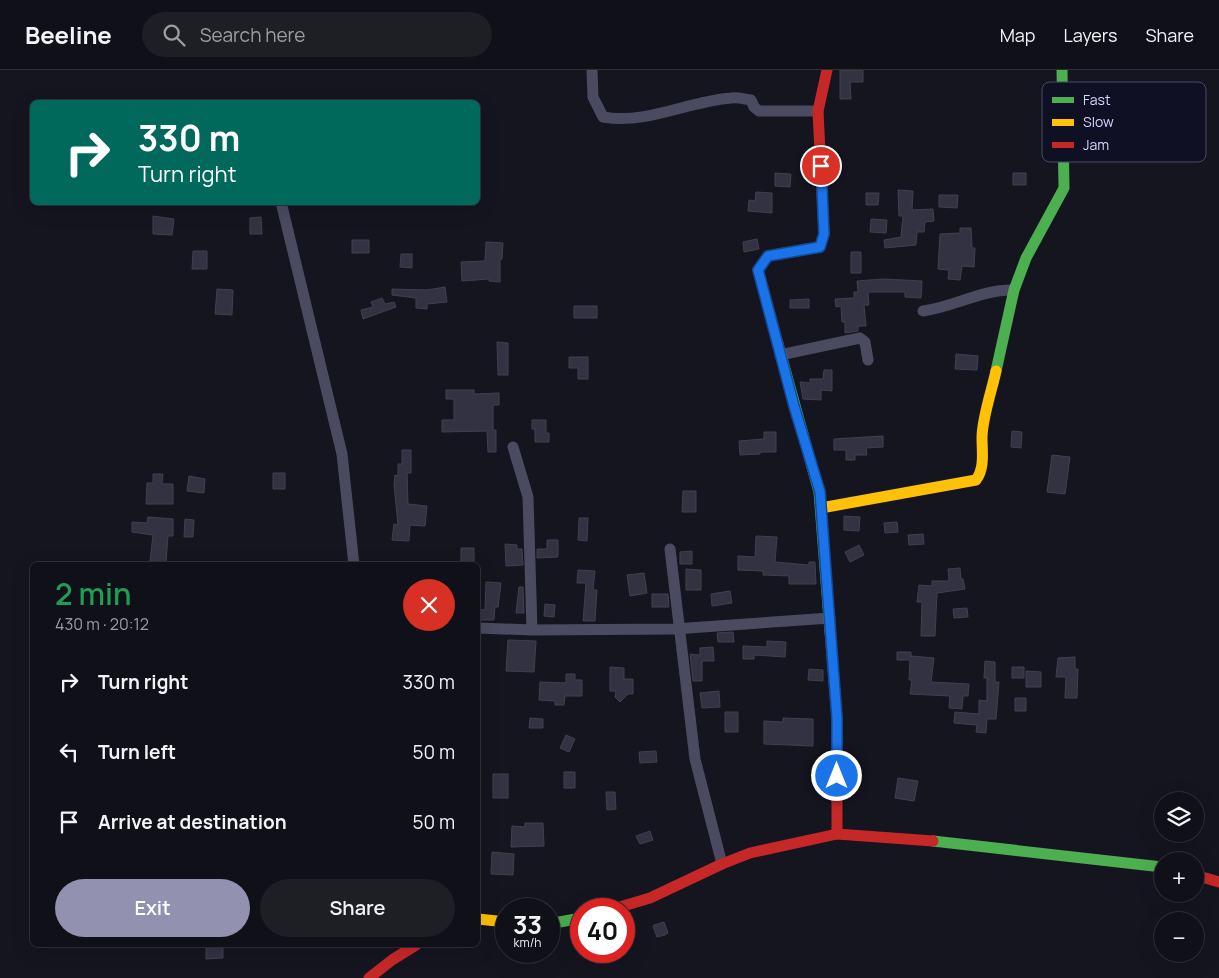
<!DOCTYPE html>
<meta charset="utf-8">
<style>
:root{--surface:#101018;--page:#1e1e25;--text:#f1f3f6;--muted:#9c9da2;--line:#303037;--accent:#9292b0}
body{margin:0;font-family:Manrope,sans-serif;background:var(--page);color:var(--text);height:100vh;display:flex;flex-direction:column;font-size:19px;white-space:nowrap}
*{box-sizing:border-box;margin:0}
p{font-size:16px;color:var(--muted)}
.icon{flex:none;width:28px;height:28px;fill:none;stroke:currentColor;stroke-width:2;stroke-linecap:round;stroke-linejoin:round}
.map{position:relative;flex:1;overflow:hidden}
.details{position:absolute;left:30px;top:492px;width:450px;height:385px;display:flex;flex-direction:column;background:var(--surface);border-radius:8px;box-shadow:0 5px 20px #0002,0 0 0 1px var(--line)}
.details>*{flex:none}
.banner{position:absolute;left:30px;top:30px;width:450px;height:105px;border-radius:8px;box-shadow:0 5px 20px #0002,0 0 0 1px var(--line);background:#00695c;color:#fff;overflow:hidden}
.tools{position:absolute;left:1154px;top:722px;display:grid;gap:10px}
.tools a{display:grid;place-items:center;width:50px;height:50px;border-radius:50%;background:var(--surface);box-shadow:0 5px 20px #0002,0 0 0 1px var(--line);font-size:25px}
.speed{position:absolute;left:495px;top:828px;display:flex;gap:10px;font-size:25px;font-weight:700;text-align:center}
.speed>*{display:grid;place-content:center;width:65px;height:65px;border-radius:50%;background:var(--surface);box-shadow:0 5px 20px #0002,0 0 0 1px var(--line);line-height:1}
.speed small{font-size:12px;font-weight:400}
.speed .limit{border:8px solid #d22;background:#fff;color:#111}
.pin{position:absolute;display:grid;place-items:center;width:42px;height:42px;color:#fff;margin:-21px;border:2px solid #fff;border-radius:50%;box-shadow:0 1px 5px #0007}
.me{position:absolute;width:55px;margin:-28px;rotate:0deg;stroke-linejoin:round;filter:drop-shadow(0 0 4px #0008)}
.turn{display:flex;align-items:center;gap:18px;height:105px;padding:0 25px;font-size:22px}
.turn .icon{width:65px;height:65px;stroke-width:2.5}
.turn b{display:block;font-size:35px;line-height:42px}
.round{display:grid;place-items:center;flex:none;width:52px;height:52px;border-radius:26px;background:var(--page)}
.head{display:flex;align-items:center;justify-content:space-between;height:85px;padding:0 25px}
h1{font-size:30px;font-weight:600;line-height:38px;color:#1e9e55}
.cta{display:flex;gap:10px;margin-top:auto;padding:10px 25px}
.cta a{flex:1;height:58px;border-radius:30px;background:var(--accent);color:#fff;font-size:20px;font-weight:600;line-height:58px;text-align:center}
.cta a+a{background:var(--page);color:var(--text)}
ul{padding:0;list-style:none}
li{display:flex;align-items:center;gap:15px;height:70px;padding:0 25px}
li div{flex:1}
li b{display:block;font-size:19px}
li em{font-style:normal}
header{display:flex;align-items:center;gap:30px;box-sizing:border-box;height:70px;padding:0 25px;background:var(--surface);border-bottom:1px solid var(--line)}
header strong{font-size:24px}
nav{display:flex;gap:28px;margin-inline-start:auto;font-size:18px}
.search{width:350px;height:45px;background:var(--page);display:flex;align-items:center;gap:12px;box-sizing:border-box;padding:0 18px;border-radius:28px;color:var(--muted);font-size:19px}
.map>svg:first-child{display:block}
.building{fill:#333242;stroke:#404053}
.lines{fill:none;stroke-linecap:round;stroke-linejoin:round}
.street{stroke:#4a4b60;stroke-width:11}
.fast{stroke:#4caf50;stroke-width:11}
.slow{stroke:#ffc107;stroke-width:11}
.jam{stroke:#c62828;stroke-width:11}
.route-casing{stroke:#114b97;stroke-width:12}
.route{stroke:#1a73e8;stroke-width:9}
.key{fill:#101025;stroke:#4b4b66;stroke-width:1}
.key-label{font-size:14px;fill:#d5d5fe}
</style>
<header>
<strong>Beeline</strong>
<div class="search"><svg class="icon" aria-label="search" viewBox="0 0 24 24"><circle cx="10" cy="10" r="6"/><path d="M15 15l6 6"/></svg>Search here</div>
<nav><a>Map</a><a>Layers</a><a>Share</a></nav>
</header>
<div class="map">
<svg width="1219" height="908" viewBox="0 0 1219 908">
<rect width="100%" height="100%" fill="#151520"/>
<path class="building" d="M840,0H863V12H850L851,29H840Z
M775,103L791,104L790,117L775,116Z
M1013,103H1026V115H1013Z
M898,120L913,121L912,140L933,139L934,151L925,152L924,162H917L916,175L885,178L884,170L901,167L903,146H899Z
M756,122L772,123V143L748,141L749,130L755,131Z
M866,123H879L878,135H866Z
M939,125H958L957,138L939,137Z
M153,146L174,149L172,165L153,164Z
M261,147L262,164H250V148Z
M871,149L887,150L886,163L870,162Z
M960,158H971L972,178H975L974,197L962,196L960,210L948,209L949,200L938,199L940,164L960,163Z
M757,169L759,179L744,182L743,172Z
M352,170H369V183H352Z
M486,172L503,173L502,189H500V212L489,211V209L462,211L461,192L485,191Z
M193,181H207V199H192Z
M851,182H861V203H851Z
M401,184H412V198L400,197Z
M883,209L922,211L921,228L905,227V222H868L869,235H864L866,256H858V261L845,263V252H842L841,236L836,237L835,229L854,228V222H858L857,211Z
M445,217L447,232L427,234V239L416,238V228L392,225V219L427,220Z
M217,219L233,220L232,245L215,244Z
M382,228L385,234L394,232L396,237L363,249L361,240L373,237L371,232Z
M809,229V238H790V230Z
M574,236H597V248H574Z
M497,272L508,273V305H498Z
M956,284L978,286L977,300L955,299Z
M569,287H588V309H578V298H569Z
M824,300H832V321L821,320V330L803,329L800,312L810,313V309H823Z
M446,320H474V324L499,323V335H493V360H496V382H488L487,361L442,362V350H454V329H446Z
M532,350H546V363H549V372H535V359H532Z
M1012,361L1022,362L1021,378L1011,377Z
M764,362H776V382H760V384L740,385L739,371L764,369Z
M883,366V377L866,378L867,385H855V390H846V380H834V369Z
M402,380H411V403H407L408,434L427,436L425,456L410,455L409,471L392,470L394,454L398,455L394,415L395,405L398,406V394H402Z
M1052,385L1070,387L1065,424L1047,422Z
M273,403H285V419H273Z
M153,404H163L162,414H173V434H146L147,413H153Z
M189,406L205,409L204,423L187,421Z
M683,421H696V442H682Z
M844,446L860,447L859,461L844,460Z
M148,447L173,449V466H168L166,492L150,491L153,465L132,462V452L147,453Z
M579,448H588L587,471L578,470Z
M185,449L194,450L193,467H184Z
M897,452L898,462L885,463L884,453Z
M923,464L924,474L909,475L908,465Z
M756,466L777,467L775,492L809,495V492H815L816,514H789V506L763,505V501L738,500V486L755,487Z
M547,470H558V487L537,488V479H547Z
M505,474L517,475V479H522L523,495L506,496Z
M859,475L864,485L850,492L845,482Z
M461,478H474V492H461Z
M692,481V494H680V482Z
M960,498L961,509H963L965,519L937,523L935,566H921L922,532H917L919,515L932,516V511H949L948,499Z
M686,499L701,500V520H686Z
M578,500L595,501L593,520H597L595,551H583L586,513H577Z
M644,503L647,523L630,526L627,505Z
M486,512L501,513L498,537H495L494,550H478V539L485,540Z
M519,517H523L524,543H516Z
M730,521L732,533L712,536L711,524Z
M652,524H668L669,537H652Z
M545,534L555,535L554,547L544,546Z
M967,538L968,547L954,548L953,539Z
M733,562L734,572H718L717,563Z
M508,570L536,571L534,602L506,601Z
M767,571L786,572L785,587L754,585V589H743V576L767,577Z
M713,577L714,591H702V611H693L690,584L700,585V578Z
M897,582H911V586L934,588L931,612L969,614L968,626H963L962,639L949,638L950,626L910,624L912,610H909L910,590H897Z
M1075,587V599H1078L1077,628H1065L1066,607H1056L1058,588Z
M985,591L995,592V612H999L996,649H987L986,663L976,662L977,655L954,653L955,642L979,644V630L987,631V608H984Z
M610,597L624,598V609H633V624H628L620,632L615,627L616,621H610Z
M1012,597H1024V608H1012Z
M809,599L823,600V611L808,610Z
M1026,601L1041,602V617H1026Z
M566,604H575V610H582V626H565L564,635H555V631L539,630L540,612L566,613Z
M719,621L720,637L702,638L700,623Z
M1015,628H1026V641H1015Z
M725,642H738V662H725Z
M530,648L543,649V658H529Z
M783,648L813,649V676L764,674V651L783,652Z
M566,665L575,669L569,682L560,678Z
M656,681L657,692L640,693L639,682Z
M564,702H575V718H564Z
M493,704H508V728H493Z
M898,708L918,711L914,731L895,728Z
M606,722H615L616,739L607,740Z
M525,753H543L544,776L511,777L512,756L525,757Z
M650,761L653,770L640,774L636,766Z
M492,782L514,784L513,805L491,804Z
M664,852L668,863L665,865L657,867L653,856L654,855Z
M206,875H223V888L206,889Z"/>
<g class="lines">
<path class="street" d="M592,0L593,27L603,47C646,55 689,31 731,28C737,27 744,29 751,30L754,37L759,41H818
M281,132L342,384L354,495
M923,241C954,237 982,219 1014,220
M780,285L860,268L865,272L868,290
M513,377L528,427L532,560
M670,479L695,689L722,794
M478,558L532,560L674,559L830,548"/>
<path class="fast" d="M778,274L819,422L830,562
M996,301L1014,220L1026,188L1064,118L1062,0
M933,771L1162,797
M549,854L581,848"/>
<path class="slow" d="M821,438L976,410C985,398 982,382 982,368C982,348 992,320 996,301
M478,849L506,852"/>
<path class="jam" d="M778,274L758,200L768,186L820,177L824,164L818,41L827,0
M830,562L837,648V764
M1195,805L1219,812
M613,839L650,828L722,794L750,783L837,764L933,771
M369,908L392,890L416,875"/>
</g>
<g class="lines">
<defs>
<path id="route" d="M821,96L824,164L820,177L768,186L758,200L794,336L820,422L837,648V706"/>
</defs>
<use href="#route" class="route-casing"/>
<use href="#route" class="route"/>
</g>
<rect x="1042" y="12" width="164" height="80" rx="8" class="key"/>
<rect x="1052" y="27" width="22" height="6" fill="#4caf50"/>
<rect x="1052" y="49" width="22" height="7" fill="#ffc107"/>
<rect x="1052" y="72" width="22" height="6" fill="#c62828"/>
<g class="key-label">
<text x="1083" y="35">Fast</text>
<text x="1083" y="57">Slow</text>
<text x="1083" y="80">Jam</text>
</g>
</svg>
<div class="tools">
<a><svg class="icon" aria-label="layers" viewBox="0 0 24 24"><path d="M12 4l9 5-9 5-9-5zM3 14l9 5 9-5"/></svg></a>
<a>+</a>
<a>−</a>
</div>
<div class="speed"><div>33<small>km/h</small></div><div class="limit">40</div></div>
<div class="pin" style="left:821px;top:96px;background:#d93025"><svg class="icon" aria-label="arrive" viewBox="0 0 24 24"><path d="M6 21V4h12l-3 4 3 4H6"/></svg></div>
<svg class="me" style="left:837px;top:706px" viewBox="-20 -20 40 40"><circle r="17" fill="#1a73e8" stroke="#fff" stroke-width="3"/><path d="M0-11L8 9 0 5-8 9z" fill="#fff"/></svg>
<div class="banner">
<div class="turn"><svg class="icon" aria-label="right" viewBox="0 0 24 24"><path d="M7 20v-9h11M14 6l5 5-5 5"/></svg><div><b>330 m</b>Turn right</div></div>
</div>
<section class="details">
<div class="head"><div><h1>2 min</h1><p>430 m · 20:12</p></div><a class="round" style="background:#d93025;color:#fff"><svg class="icon" aria-label="close" viewBox="0 0 24 24"><path d="M6 6l12 12M18 6L6 18"/></svg></a></div>
<ul>
<li><svg class="icon" aria-label="right" viewBox="0 0 24 24"><path d="M7 20v-9h11M14 6l5 5-5 5"/></svg><div><b>Turn right</b></div><em>330 m</em></li>
<li><svg class="icon" aria-label="left" viewBox="0 0 24 24"><path d="M17 20v-9H6M10 6l-5 5 5 5"/></svg><div><b>Turn left</b></div><em>50 m</em></li>
<li><svg class="icon" aria-label="arrive" viewBox="0 0 24 24"><path d="M6 21V4h12l-3 4 3 4H6"/></svg><div><b>Arrive at destination</b></div><em>50 m</em></li>
</ul>
<div class="cta"><a>Exit</a><a>Share</a></div>
</section>
</div>
